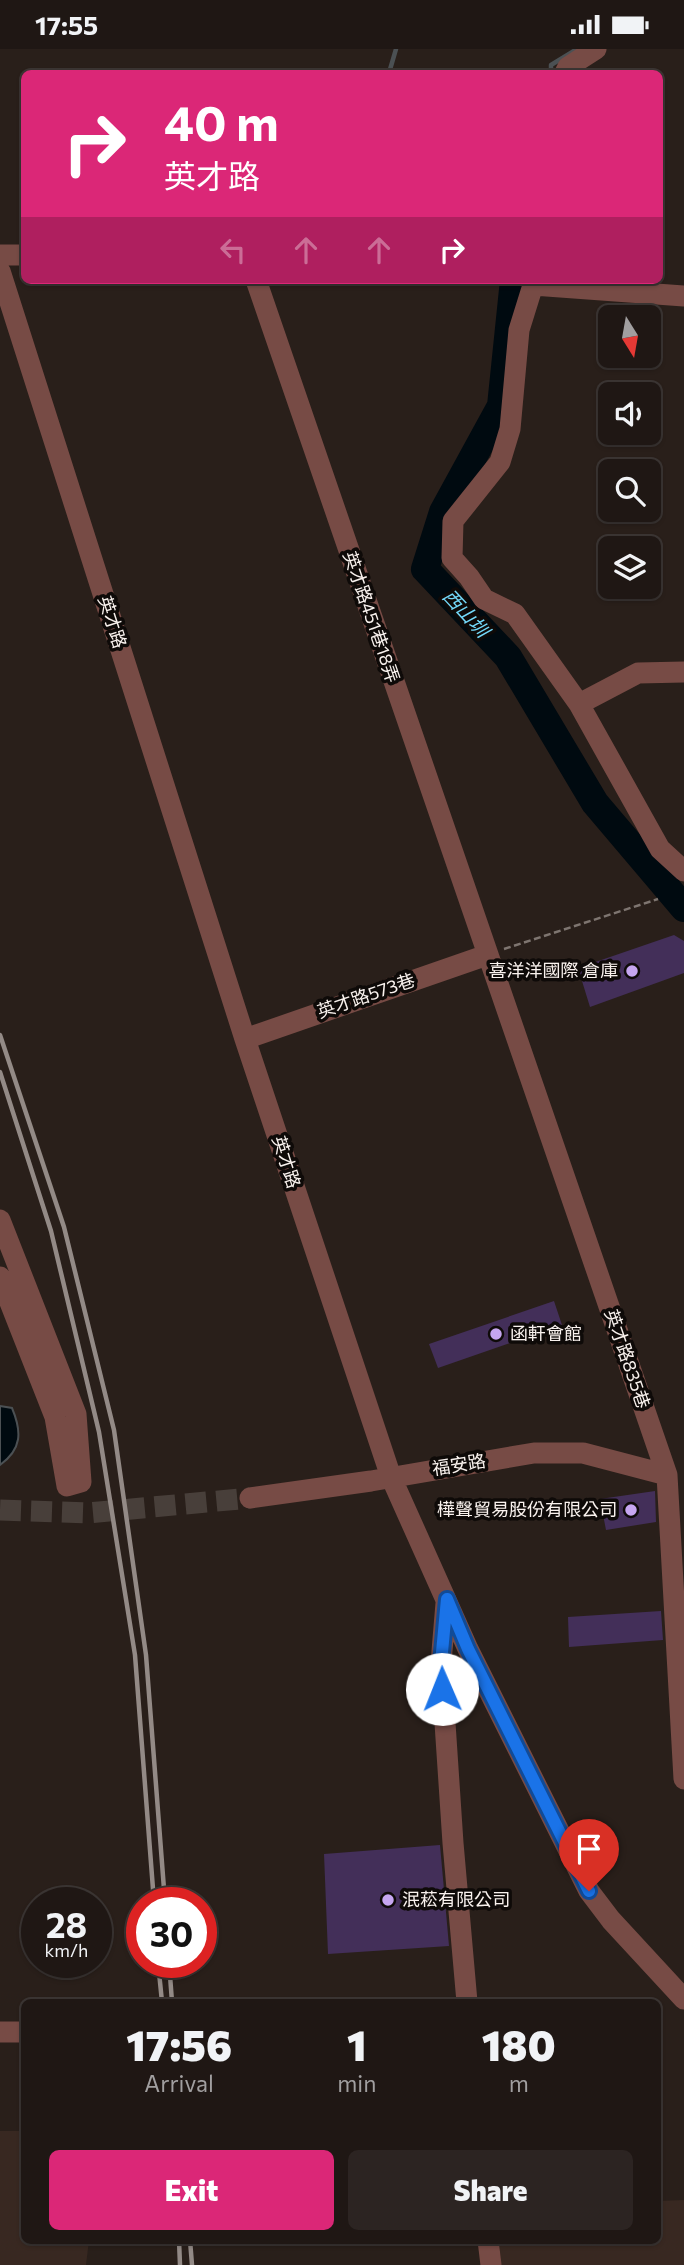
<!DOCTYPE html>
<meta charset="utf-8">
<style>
:root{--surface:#1f1714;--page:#2c2422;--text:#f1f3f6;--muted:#a19fa0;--line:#3c3634;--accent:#db2777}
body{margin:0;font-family:Commissioner,"Noto Sans TC",sans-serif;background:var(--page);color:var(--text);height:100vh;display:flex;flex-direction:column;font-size:26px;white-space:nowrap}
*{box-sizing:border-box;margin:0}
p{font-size:23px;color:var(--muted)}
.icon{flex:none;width:38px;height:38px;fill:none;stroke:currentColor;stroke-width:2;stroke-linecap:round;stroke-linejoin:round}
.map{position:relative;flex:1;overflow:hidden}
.drawer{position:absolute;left:21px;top:1950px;width:640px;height:245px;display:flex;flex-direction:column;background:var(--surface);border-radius:10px;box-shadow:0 2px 5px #0004,0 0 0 2px var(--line)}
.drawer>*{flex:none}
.banner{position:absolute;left:21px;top:21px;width:642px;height:214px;border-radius:10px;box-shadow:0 2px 5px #0004,0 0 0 2px var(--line);background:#db2777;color:#fff;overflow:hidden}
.needle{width:46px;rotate:169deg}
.buttons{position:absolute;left:598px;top:256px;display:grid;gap:14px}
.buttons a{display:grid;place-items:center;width:63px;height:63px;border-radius:10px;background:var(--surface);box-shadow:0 2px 5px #0004,0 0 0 2px var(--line);font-size:35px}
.speed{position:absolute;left:21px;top:1838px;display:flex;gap:14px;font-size:35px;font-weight:700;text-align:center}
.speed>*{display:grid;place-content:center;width:91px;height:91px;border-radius:50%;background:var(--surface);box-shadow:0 2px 5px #0004,0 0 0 2px var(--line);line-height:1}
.speed small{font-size:18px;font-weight:400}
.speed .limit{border:10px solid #d22;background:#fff;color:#111}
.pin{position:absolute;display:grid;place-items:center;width:60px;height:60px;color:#fff;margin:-72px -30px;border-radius:50% 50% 50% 0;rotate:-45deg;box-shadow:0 0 7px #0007}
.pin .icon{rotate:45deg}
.me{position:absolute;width:77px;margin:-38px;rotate:359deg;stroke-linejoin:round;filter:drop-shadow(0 0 5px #0008)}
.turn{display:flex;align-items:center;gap:24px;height:147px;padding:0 28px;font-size:32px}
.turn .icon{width:91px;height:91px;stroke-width:2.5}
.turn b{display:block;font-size:49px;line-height:60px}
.lanes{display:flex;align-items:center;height:66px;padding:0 28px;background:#0003;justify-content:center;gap:35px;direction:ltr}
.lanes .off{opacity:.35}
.eta{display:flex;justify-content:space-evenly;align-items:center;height:119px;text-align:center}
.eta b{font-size:42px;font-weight:800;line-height:49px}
.primary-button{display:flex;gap:14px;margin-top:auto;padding:14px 28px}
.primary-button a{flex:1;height:80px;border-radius:10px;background:var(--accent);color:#fff;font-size:28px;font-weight:800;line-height:80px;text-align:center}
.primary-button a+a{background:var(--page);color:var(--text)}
.status{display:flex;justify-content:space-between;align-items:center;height:49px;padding:0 35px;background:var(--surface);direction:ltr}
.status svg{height:19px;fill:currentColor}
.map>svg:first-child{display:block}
.built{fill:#382821}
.water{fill:#000a10;stroke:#4b5053;stroke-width:2}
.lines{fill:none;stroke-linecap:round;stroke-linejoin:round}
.stream{stroke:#4b5053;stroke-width:4.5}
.river{stroke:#000a10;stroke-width:28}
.building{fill:#432f59}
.minor-tunnel{stroke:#483f3a;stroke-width:21;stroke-dasharray:21 10;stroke-linecap:butt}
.path{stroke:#7e7570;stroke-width:2.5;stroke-dasharray:7 3.5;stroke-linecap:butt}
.minor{stroke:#774b45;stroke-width:21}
.rail{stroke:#938a86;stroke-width:4.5}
.route-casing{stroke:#114b97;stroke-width:18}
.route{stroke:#1a73e8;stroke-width:12}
.poi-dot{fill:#c6a6f0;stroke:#0e0a08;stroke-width:2.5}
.labels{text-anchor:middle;stroke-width:7;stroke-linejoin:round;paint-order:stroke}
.street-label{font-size:18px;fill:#f9f2ee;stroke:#0e0a08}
.poi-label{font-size:18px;fill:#f9f2ee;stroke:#0e0a08;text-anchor:end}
.water-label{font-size:19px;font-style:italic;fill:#73d8f9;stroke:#0e0a08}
</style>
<div class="status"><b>17:55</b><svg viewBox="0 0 49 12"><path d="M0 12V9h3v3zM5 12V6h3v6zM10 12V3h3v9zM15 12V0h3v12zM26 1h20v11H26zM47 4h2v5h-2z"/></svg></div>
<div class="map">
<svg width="684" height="2216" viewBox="0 0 684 2216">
<rect width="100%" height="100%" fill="#291f1a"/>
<path class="built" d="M0,2082H24V2191H89L86,2216H0Z
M684,2151V2216H501L499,2191H658V2152Z"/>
<path class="water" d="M0,1357L12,1359C22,1383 22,1400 0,1416Z"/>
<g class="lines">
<path class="stream" d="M389,24L396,0
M551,24V16L577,0"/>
<path class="river" d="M514,231L501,357L443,463L425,520L508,608L595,754L684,859"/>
</g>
<path class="building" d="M674,886L684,892V924L590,958L578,919Z
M554,1252L562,1276L438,1319L429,1295Z
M655,1442L656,1473L606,1481L600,1450Z
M661,1562L663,1591L569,1598L568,1568Z
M440,1796L449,1897L328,1905L324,1805Z"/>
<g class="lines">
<path class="minor-tunnel" d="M0,1461L88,1464L250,1449"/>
<path class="path" d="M504,900L658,850"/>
<path class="minor" d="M565,24L568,18L596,0
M0,206H24
M0,222L245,990L391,1428L468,1600L589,1842L611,1871L684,1950
M256,231L667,1426L684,1730
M535,231L533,236L684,247
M533,236L519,281L510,380L500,413L453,472L452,509L469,528L484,550L515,565L579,655L660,800L684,822
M579,655L638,624L684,623
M245,990L487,906
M0,1171L76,1365L81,1433L67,1437L55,1368L0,1228
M250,1449L371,1432L534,1404H583L667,1426
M446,1554L441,1614L453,1794L467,1953
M0,1983H24
M488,2191L491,2216"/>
<path class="rail" d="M0,986L64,1178L114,1381L146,1606L165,1853
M0,1023L51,1182L99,1383L135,1606L154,1853
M158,1913L162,1953
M169,1913L172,1953
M179,2191L180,2216
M190,2191L192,2216"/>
</g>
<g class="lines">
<defs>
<path id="route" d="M442,1640L441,1614L447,1550L468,1600L589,1842"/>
</defs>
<use href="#route" class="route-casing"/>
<use href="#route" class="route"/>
</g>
<g class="poi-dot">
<circle cx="632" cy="922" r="7"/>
<circle cx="496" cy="1285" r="7"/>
<circle cx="631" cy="1461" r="7"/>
<circle cx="388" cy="1851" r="7"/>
</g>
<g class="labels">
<g class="street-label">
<text transform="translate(371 568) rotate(71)" y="6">英才路451巷18弄</text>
<text transform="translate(112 573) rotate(72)" y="6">英才路</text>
<text transform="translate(366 947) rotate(-19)" y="6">英才路573巷</text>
<text transform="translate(286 1113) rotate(72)" y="6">英才路</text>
<text transform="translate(627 1310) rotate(71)" y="6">英才路835巷</text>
<text transform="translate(459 1416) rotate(-9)" y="6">福安路</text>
</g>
<g class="poi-label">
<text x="618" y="928">喜洋洋國際 倉庫</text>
<text x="510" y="1291" text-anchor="start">函軒會館</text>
<text x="617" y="1467">樺聲貿易股份有限公司</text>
<text x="402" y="1857" text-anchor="start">泯菘有限公司</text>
</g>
<g class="water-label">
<text transform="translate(466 564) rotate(47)" y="7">西山圳</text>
</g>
</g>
</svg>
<div class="buttons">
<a><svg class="needle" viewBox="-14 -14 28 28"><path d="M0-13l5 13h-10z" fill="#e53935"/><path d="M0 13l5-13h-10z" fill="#a19fa0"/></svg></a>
<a><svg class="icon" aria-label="sound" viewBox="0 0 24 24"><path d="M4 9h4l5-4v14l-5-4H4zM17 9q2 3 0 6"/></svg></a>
<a><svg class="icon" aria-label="search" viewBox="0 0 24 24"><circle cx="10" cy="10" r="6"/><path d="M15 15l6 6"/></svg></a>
<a><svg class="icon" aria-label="layers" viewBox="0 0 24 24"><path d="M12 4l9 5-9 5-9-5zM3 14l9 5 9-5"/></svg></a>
</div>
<div class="speed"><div>28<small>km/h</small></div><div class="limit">30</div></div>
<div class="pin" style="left:589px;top:1842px;background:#d93025"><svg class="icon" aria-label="arrive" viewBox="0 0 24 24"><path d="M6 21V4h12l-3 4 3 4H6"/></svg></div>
<svg class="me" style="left:442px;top:1640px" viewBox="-20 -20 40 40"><circle r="19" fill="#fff"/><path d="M0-13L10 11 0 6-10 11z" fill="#1a73e8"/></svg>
<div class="banner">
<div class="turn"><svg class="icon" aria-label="right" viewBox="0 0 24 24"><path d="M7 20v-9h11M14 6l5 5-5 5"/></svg><div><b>40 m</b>英才路</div></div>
<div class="lanes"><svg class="icon off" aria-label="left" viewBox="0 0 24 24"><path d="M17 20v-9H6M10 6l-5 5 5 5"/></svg><svg class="icon off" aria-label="ahead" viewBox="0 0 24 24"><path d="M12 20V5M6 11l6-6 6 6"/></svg><svg class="icon off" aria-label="ahead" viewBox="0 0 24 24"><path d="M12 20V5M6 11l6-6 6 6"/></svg><svg class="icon" aria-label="right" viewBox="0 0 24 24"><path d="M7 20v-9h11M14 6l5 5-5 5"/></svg></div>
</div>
<section class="drawer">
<div class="eta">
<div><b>17:56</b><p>Arrival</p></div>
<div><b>1</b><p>min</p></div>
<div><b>180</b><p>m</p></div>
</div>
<div class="primary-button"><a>Exit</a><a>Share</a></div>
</section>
</div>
